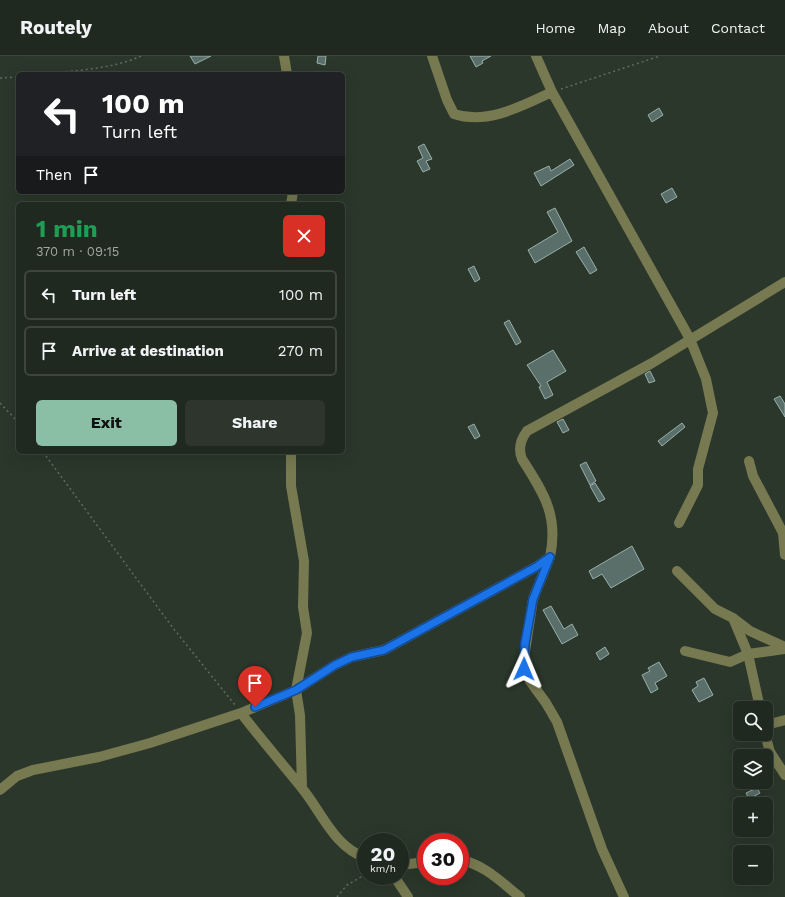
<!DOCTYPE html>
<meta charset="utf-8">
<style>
:root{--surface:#202920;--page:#2d352d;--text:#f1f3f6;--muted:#a2a6a5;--line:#3d453e;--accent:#8abfa5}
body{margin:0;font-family:"Work Sans",sans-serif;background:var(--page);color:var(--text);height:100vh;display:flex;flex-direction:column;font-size:15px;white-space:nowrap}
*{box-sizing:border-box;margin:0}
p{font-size:13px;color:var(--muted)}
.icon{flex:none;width:22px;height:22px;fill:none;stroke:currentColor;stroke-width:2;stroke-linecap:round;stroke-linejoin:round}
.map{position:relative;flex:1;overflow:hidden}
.drawer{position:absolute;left:16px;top:146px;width:329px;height:252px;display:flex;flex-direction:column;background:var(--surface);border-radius:6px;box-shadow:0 4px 16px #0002,0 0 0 1px var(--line)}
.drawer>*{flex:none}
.banner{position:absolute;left:16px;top:16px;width:329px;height:122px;border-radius:6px;box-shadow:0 4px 16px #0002,0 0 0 1px var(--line);background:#202124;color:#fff;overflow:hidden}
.tools{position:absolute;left:733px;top:645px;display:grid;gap:8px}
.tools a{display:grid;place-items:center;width:40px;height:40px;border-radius:6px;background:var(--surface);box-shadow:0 4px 16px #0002,0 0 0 1px var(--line);font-size:20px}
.speed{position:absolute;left:357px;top:777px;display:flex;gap:8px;font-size:20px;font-weight:700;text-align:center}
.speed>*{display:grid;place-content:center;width:52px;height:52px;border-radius:50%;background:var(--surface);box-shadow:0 4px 16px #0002,0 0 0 1px var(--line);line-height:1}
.speed small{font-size:10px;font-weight:400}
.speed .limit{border:6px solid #d22;background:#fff;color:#111}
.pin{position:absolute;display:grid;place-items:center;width:34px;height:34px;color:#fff;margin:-41px -17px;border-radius:50% 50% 50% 0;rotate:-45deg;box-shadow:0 0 4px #0007}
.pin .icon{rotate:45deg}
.me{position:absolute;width:44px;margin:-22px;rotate:1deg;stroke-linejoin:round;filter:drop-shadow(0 0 3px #0008)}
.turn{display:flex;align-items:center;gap:14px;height:84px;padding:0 20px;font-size:18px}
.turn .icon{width:52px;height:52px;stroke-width:2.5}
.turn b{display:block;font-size:28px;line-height:34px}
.then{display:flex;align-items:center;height:38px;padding:0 20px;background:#0003;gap:8px;font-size:15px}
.round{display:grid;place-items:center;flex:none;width:42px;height:42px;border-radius:6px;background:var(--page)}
.headline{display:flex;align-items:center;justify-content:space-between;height:68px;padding:0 20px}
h1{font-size:24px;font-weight:700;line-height:30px;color:#1e9e55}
.cta{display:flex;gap:8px;margin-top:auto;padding:8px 20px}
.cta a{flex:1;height:46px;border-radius:6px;background:var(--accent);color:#111;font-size:16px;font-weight:700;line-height:46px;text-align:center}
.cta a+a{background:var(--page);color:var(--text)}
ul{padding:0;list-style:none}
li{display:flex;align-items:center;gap:12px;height:50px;margin:0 8px 6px;padding:0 12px;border:2px solid var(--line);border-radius:6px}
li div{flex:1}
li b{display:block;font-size:15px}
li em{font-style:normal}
header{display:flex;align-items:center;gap:24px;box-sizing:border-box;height:56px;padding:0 20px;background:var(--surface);border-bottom:1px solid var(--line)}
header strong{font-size:19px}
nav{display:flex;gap:22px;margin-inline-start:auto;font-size:14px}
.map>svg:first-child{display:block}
.building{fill:#5a6f6a;stroke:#99b0ab}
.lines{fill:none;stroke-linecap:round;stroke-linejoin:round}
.path{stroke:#616b61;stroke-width:1.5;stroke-dasharray:2 3;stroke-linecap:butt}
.minor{stroke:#777950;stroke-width:10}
.route-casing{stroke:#114b97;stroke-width:10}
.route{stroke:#1a73e8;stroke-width:7}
</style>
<header>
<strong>Routely</strong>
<nav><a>Home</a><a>Map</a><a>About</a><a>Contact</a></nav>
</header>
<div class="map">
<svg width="785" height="841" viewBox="0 0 785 841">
<rect width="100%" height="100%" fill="#2b372b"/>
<path class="building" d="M190,0H211L195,8Z
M318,0H326L325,9L317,7Z
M470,0H491L482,5L483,7L476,11Z
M659,52L663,59L652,66L648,59Z
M424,88L432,103L426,105L430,113L423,116L417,105L423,102L418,91Z
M570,103L574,109L541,130L534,117L549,110L551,115Z
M672,132L677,141L666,147L661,138Z
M555,152L572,185L535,207L528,194L558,176L547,156Z
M584,191L597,214L590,218L576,196Z
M474,210L480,223L475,226L468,213Z
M509,264L521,286L516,289L504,267Z
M553,294L566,315L547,326L553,339L545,343L539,331L541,330L527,309Z
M650,315L655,325L649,327L645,318Z
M780,340L785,348V361L774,343Z
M563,363L569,374L563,377L557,366Z
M682,367L685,371L662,390L658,385Z
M474,368L480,380L475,383L468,371Z
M586,406L596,425L590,429L580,409Z
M595,427L605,443L599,446L590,430Z
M632,490L644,513L611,532L602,518L593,523L589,515Z
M551,550L564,573L572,568L578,579L562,588L543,554Z
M605,591L609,598L600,604L596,597Z
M659,606L667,620L655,627L658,633L651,637L642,619L650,615L648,612Z
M704,622L713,639L699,646L692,634L698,630L696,626Z
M757,732L760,737L749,743L746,737Z"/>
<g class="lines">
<path class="path" d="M46,18C77,14 113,13 141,0
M0,22L18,21
M561,33L660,0
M0,347L18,366
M43,396L173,572L235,649
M337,841L347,829L366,818"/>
<path class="minor" d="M284,0L287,18
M432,0L447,44L454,58C487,69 522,50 552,36
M536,0L552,36L690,283L706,323L713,357L698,413V429L679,467
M291,148L293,136
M291,396V430L304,505L303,551L307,577L296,634L300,659L302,732
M749,405L753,420L783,477L785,499
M550,501L533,543L524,602V613L530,625L546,647L557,666L602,793L624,841
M677,515L715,553L733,562L750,575L785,591
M733,562L748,598L760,652
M685,595L730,606L748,598L785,593
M241,657C260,682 281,706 301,731C322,756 333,790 366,802
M766,669L785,664
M765,678L770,696L785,719
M0,734L17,720L33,714L99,701L150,687L241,657L296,634L335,609L352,601L384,594L536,511L550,501C559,459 543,436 522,403C518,393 521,383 527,375L652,307L785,226
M460,804C484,808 501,826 520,841
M400,809L426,806
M394,820L408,841"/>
</g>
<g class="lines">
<defs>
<path id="route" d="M255,651L296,634L335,609L352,601L384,594L536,511L550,501L533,543L525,587L524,613"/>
</defs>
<use href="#route" class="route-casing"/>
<use href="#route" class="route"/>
</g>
</svg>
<div class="tools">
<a><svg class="icon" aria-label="search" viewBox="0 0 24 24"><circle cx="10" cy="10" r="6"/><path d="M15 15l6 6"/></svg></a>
<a><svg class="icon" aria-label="layers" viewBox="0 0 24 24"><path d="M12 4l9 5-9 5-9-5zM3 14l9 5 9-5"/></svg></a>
<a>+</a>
<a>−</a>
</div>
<div class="speed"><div>20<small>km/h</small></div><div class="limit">30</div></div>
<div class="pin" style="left:255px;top:651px;background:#d93025"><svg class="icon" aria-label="arrive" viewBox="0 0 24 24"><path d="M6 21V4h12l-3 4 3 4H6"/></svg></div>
<svg class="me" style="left:524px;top:613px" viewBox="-20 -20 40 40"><path d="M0-17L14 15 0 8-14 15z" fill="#1a73e8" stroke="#fff" stroke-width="4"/></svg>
<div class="banner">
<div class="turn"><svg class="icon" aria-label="left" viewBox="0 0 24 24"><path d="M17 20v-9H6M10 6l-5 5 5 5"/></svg><div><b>100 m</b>Turn left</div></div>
<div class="then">Then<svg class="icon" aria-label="arrive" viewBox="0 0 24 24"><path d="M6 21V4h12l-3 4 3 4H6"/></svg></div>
</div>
<section class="drawer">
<div class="headline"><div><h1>1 min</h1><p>370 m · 09:15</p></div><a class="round" style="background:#d93025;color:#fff"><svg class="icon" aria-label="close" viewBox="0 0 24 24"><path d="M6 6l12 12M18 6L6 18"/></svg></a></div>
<ul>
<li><svg class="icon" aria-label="left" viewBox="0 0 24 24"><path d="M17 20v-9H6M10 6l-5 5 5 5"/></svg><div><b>Turn left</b></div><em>100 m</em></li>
<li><svg class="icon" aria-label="arrive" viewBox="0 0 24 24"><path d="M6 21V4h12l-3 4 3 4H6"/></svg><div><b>Arrive at destination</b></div><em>270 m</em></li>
</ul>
<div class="cta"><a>Exit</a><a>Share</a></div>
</section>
</div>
